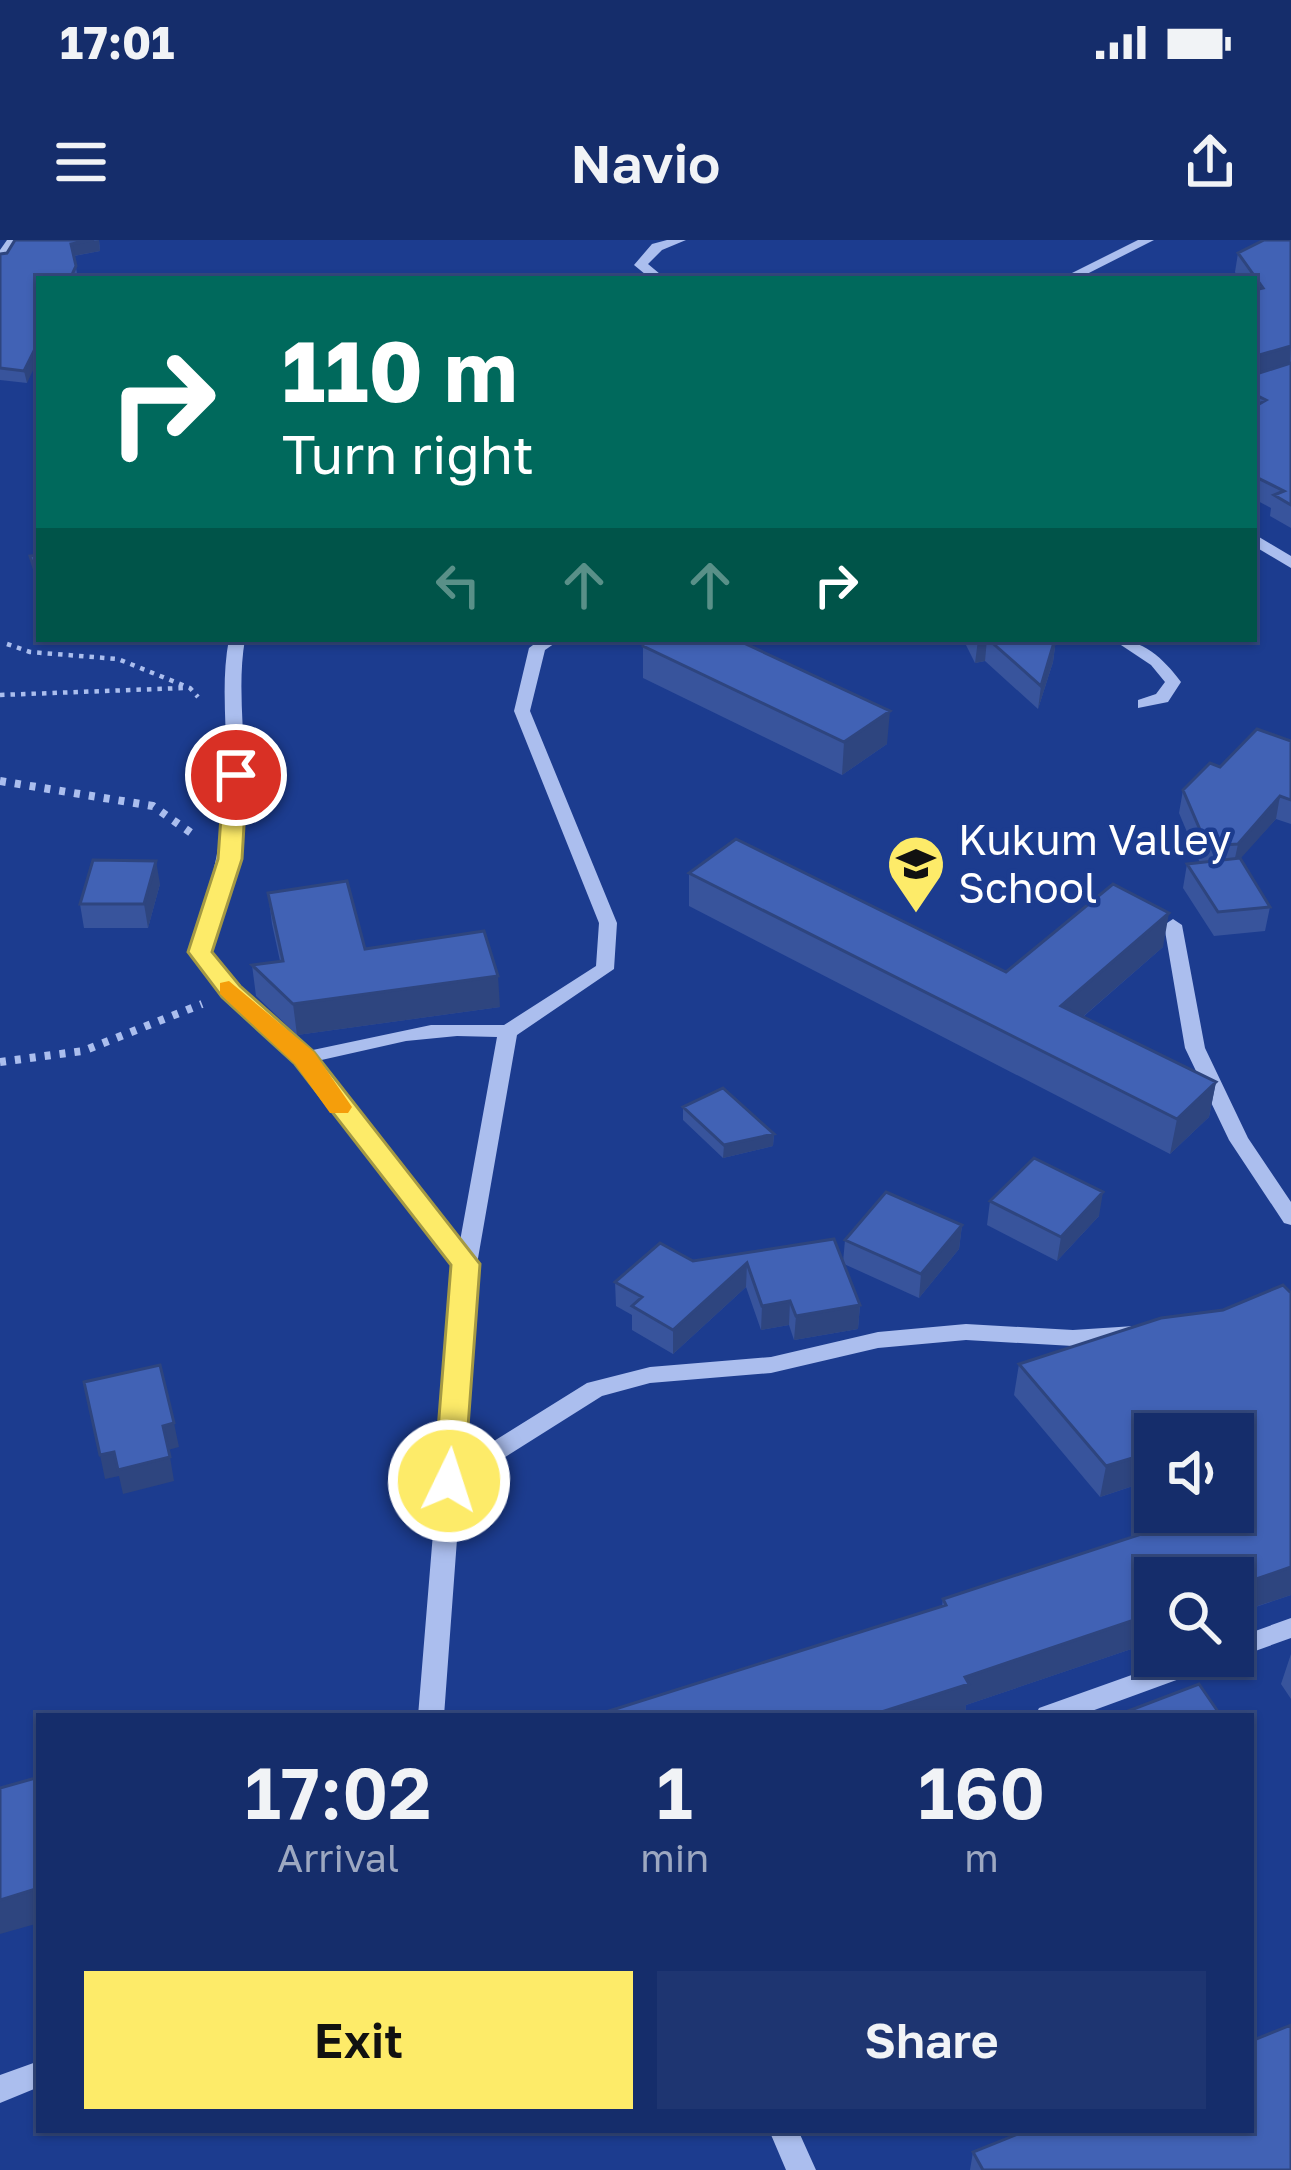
<!DOCTYPE html>
<style>
:root{--surface:#152d6b;--page:#1e3571;--text:#f1f3f6;--muted:#9da8c1;--line:#34497e;--accent:#fdeb69}
body{margin:0;font-family:"Golos Text",sans-serif;background:var(--page);color:var(--text);height:100vh;display:flex;flex-direction:column;font-size:45px;white-space:nowrap}
*{box-sizing:border-box;margin:0}
p{font-size:39px;color:var(--muted)}
.icon{flex:none;width:66px;height:66px;fill:none;stroke:currentColor;stroke-width:2;stroke-linecap:round;stroke-linejoin:round}
.map{position:relative;flex:1;overflow:hidden}
.drawer{position:absolute;left:36px;top:1473px;width:1218px;height:420px;display:flex;flex-direction:column;background:var(--surface);border-radius:0px;box-shadow:0 3px 9px #0004,0 0 0 3px var(--line)}
.drawer>*{flex:none}
.top-card{position:absolute;left:36px;top:36px;width:1221px;height:366px;border-radius:0px;box-shadow:0 3px 9px #0004,0 0 0 3px var(--line);background:#00695c;color:#fff;overflow:hidden}
.controls{position:absolute;left:1134px;top:1173px;display:grid;gap:24px}
.controls a{display:grid;place-items:center;width:120px;height:120px;border-radius:0px;background:var(--surface);box-shadow:0 3px 9px #0004,0 0 0 3px var(--line);font-size:60px}
.pin{position:absolute;display:grid;place-items:center;width:102px;height:102px;color:#fff;margin:-51px;border:6px solid #fff;border-radius:50%;box-shadow:0 3px 12px #0007}
.me{position:absolute;width:132px;margin:-66px;rotate:4deg;stroke-linejoin:round;filter:drop-shadow(0 0 9px #0008)}
.turn{display:flex;align-items:center;gap:42px;height:252px;padding:0 48px;font-size:54px}
.turn .icon{width:156px;height:156px;stroke-width:2.5}
.turn b{display:block;font-size:84px;line-height:102px}
.lanes{display:flex;align-items:center;height:114px;padding:0 48px;background:#0003;justify-content:center;gap:60px;direction:ltr}
.lanes .off{opacity:.35}
.eta{display:flex;justify-content:space-evenly;align-items:center;height:204px;text-align:center}
.eta b{font-size:72px;font-weight:600;line-height:84px}
.cta{display:flex;gap:24px;margin-top:auto;padding:24px 48px}
.cta a{flex:1;height:138px;border-radius:0px;background:var(--accent);color:#111;font-size:48px;font-weight:600;line-height:138px;text-align:center}
.cta a+a{background:var(--page);color:var(--text)}
.status{display:flex;justify-content:space-between;align-items:center;height:84px;padding:0 60px;background:var(--surface);direction:ltr}
.status svg{height:33px;fill:currentColor}
header{display:flex;justify-content:space-between;align-items:center;height:156px;padding:0 48px;background:var(--surface);font-size:54px;font-weight:600}
.map>svg:first-child{display:block}
.lines{fill:none;stroke-linecap:round;stroke-linejoin:round}
.path-far1{stroke:#abbeee;stroke-width:4.5;stroke-dasharray:4.5 6;stroke-linecap:butt}
.path{stroke:#abbeee;stroke-width:8;stroke-dasharray:6 9;stroke-linecap:butt}
.minor{fill:#abbeee;fill-rule:evenodd}
.wall{fill:#38549c;fill-rule:evenodd}
.shaded-wall{fill:#2e457f}
.building{fill:#4162b5;stroke:#2e457f;stroke-width:3}
.route{fill:#fdeb69;stroke:#a49944;stroke-width:3}
.slow{fill:#f59e0b}
.labels{text-anchor:middle;stroke-width:9;stroke-linejoin:round;paint-order:stroke}
.poi-label{font-size:42px;fill:#fff;stroke:#1c3c8f;text-anchor:start}
</style>
<div class="status"><b>17:01</b><svg viewBox="0 0 49 12"><path d="M0 12V9h3v3zM5 12V6h3v6zM10 12V3h3v9zM15 12V0h3v12zM26 1h20v11H26zM47 4h2v5h-2z"/></svg></div>
<header><svg class="icon" aria-label="menu" viewBox="0 0 24 24"><path d="M4 6h16M4 12h16M4 18h16"/></svg>Navio<svg class="icon" aria-label="share" viewBox="0 0 24 24"><path d="M12 15V3M7 8l5-5 5 5M5 13v7h14v-7"/></svg></header>
<div class="map">
<svg width="1291" height="1930" viewBox="0 0 1291 1930">
<rect width="100%" height="100%" fill="#1c3c8f"/>
<g class="lines">
<path class="path-far1" d="M7,404L30,412L118,419L190,448L198,457
M0,455L183,448"/>
<path class="path" d="M0,541L153,566L194,595
M0,822L83,811L202,764"/>
<path class="minor" d="M7,0H19L5,22L0,23V10Z
M667,0H686L662,10L648,24L666,39H651L634,25L652,4Z
M1138,0H1154L1077,39H1060Z
M1254,294L1291,316V328L1254,306Z
M229,399H245C237,446 245,491 244,538C242,598 227,655 210,712L238,748L308,811L431,785H504L596,726L599,683L514,471L529,408L541,399H561L545,410L530,471L617,683L614,729L517,795L477,1024L462,1221L587,1143L650,1127L771,1117L878,1092L966,1084L1073,1090L1134,1086L1142,1088L1145,1094L1142,1100L1073,1106L966,1100L878,1108L771,1133L650,1143L602,1156L461,1245L444,1476H418L455,1025L297,823L224,756L191,712C209,655 224,598 226,539C228,492 220,446 229,399ZM457,796L497,797L460,1001L317,821L406,801Z
M1112,399C1143,399 1163,418 1181,442L1168,462L1138,468V460L1156,454L1165,442L1151,425Z
M1173,679L1182,685L1205,808L1248,898L1291,962V985L1284,983L1229,900L1185,808L1164,685Z
M1291,1378V1398L1233,1419L1226,1417L1223,1423L1078,1476H1035L1039,1468L1185,1416H1233V1399Z
M39,1821V1847L0,1863V1835Z
M769,1890H798L816,1930H786Z"/>
</g>
<path class="wall" d="M15,0H99L100,11L74,16L78,39H39L27,143L0,140V14L7,13Z
M1291,0V288L1270,276L1271,268L1254,259V39H1239L1235,32L1238,13Z
M643,399L887,504L842,535L643,438Z
M963,399H1056L1053,422L1038,469L985,421L975,423Z
M1291,501V584L1276,579L1240,618L1270,667L1265,691L1214,696L1183,648L1187,624L1200,623L1179,573L1183,550L1220,527Z
M689,633L1006,732L1163,707L1083,777L1216,842L1209,877L1170,914L689,666Z
M160,644L148,688H84L80,664Z
M268,653L365,709L500,767L297,795L256,756L252,725L280,721L272,684Z
M683,867L774,894L773,906L723,918L683,880Z
M990,961L1099,976L1057,1021L987,985Z
M962,985L959,1009L919,1058L844,1024L860,1065L858,1089L794,1100L789,1085L761,1090L746,1047L673,1114L632,1090V1075L616,1066L615,1042L693,1021L843,1022L845,1000Z
M1291,1053V1355L966,1465L965,1474L959,1476H593L942,1366L943,1359L1157,1289L1133,1246L1100,1257L1014,1155L1019,1124ZM1155,1194L1233,1272H1155Z
M1291,1414V1459L1281,1444Z
M973,1912L1291,1930H970Z"/>
<path class="shaded-wall" d="M99,0L100,11L73,16L71,4Z
M39,101V118L27,143L24,131Z
M1291,106L1290,126L1254,136L1256,116Z
M987,399L985,421L975,423L978,400Z
M1056,399L1053,422L1038,469L1041,446Z
M890,471L887,504L842,535L844,502Z
M1280,556L1276,579L1233,627L1238,604Z
M156,621L160,644L148,688L144,664Z
M1169,673L1163,707L1056,800L1061,766Z
M498,736L500,767L297,795L293,764Z
M1216,842L1209,877L1170,914L1177,879Z
M774,894L773,906L723,918L724,905Z
M1103,952L1099,976L1057,1021L1061,997Z
M962,985L959,1009L919,1058L921,1034Z
M747,1023L746,1047L673,1114V1090Z
M790,1061L789,1085L761,1090L762,1066Z
M860,1065L858,1089L794,1100L796,1076Z
M174,1183L179,1207L168,1210L163,1186Z
M114,1212L170,1217L174,1241L123,1254L119,1236L105,1239L100,1215Z
M1139,1216L1133,1246L1100,1257L1106,1226Z
M1291,1327V1355L1233,1374V1347Z
M1155,1373V1401L966,1465L965,1474L959,1476H869L965,1437Z
M39,1648V1683L0,1694V1660Z"/>
<path class="building" d="M15,0H94L71,4L76,26L70,39H39V101L24,131L0,128V14L7,13Z
M1264,0H1291V106L1256,116L1254,125V50L1263,48L1238,13Z
M1291,123V265L1274,255L1284,251L1254,236V167L1266,160L1254,154V129L1259,133Z
M39,315V343L30,316Z
M643,399H735L890,471L844,502L643,406Z
M988,399H1055L1041,446Z
M1257,489L1291,501V560L1280,556L1238,604L1207,606L1183,550L1210,523L1220,527Z
M736,599L1006,732L1113,644L1169,673L1061,766L1216,842L1177,879L689,633Z
M1240,618L1270,667L1218,672L1187,624Z
M93,620L156,621L144,664H80Z
M347,641L365,709L484,691L498,736L293,764L252,725L283,721L268,653Z
M723,848L774,894L724,905L683,867Z
M1034,918L1103,952L1061,997L990,961Z
M886,952L962,985L921,1034L845,1000Z
M834,999L860,1065L796,1076L790,1061L762,1066L747,1023L673,1090L632,1066L642,1057L615,1042L660,1003L693,1021Z
M1283,1045L1291,1053V1327L1233,1347V1338H1155V1373L965,1437L969,1444L869,1476H593L946,1365L943,1359L1178,1282L1172,1272H1233V1194H1155V1242L1139,1216L1106,1226L1019,1124L1161,1078L1223,1070Z
M160,1125L174,1183L163,1186L170,1217L118,1230L114,1212L100,1215L84,1142Z
M1199,1444L1221,1476H1115Z
M39,1537V1648L0,1660V1548Z
M1291,1785V1930H983L973,1912L1028,1890H1251V1801Z"/>
<path class="route" d="M236,528L247,535L242,619L212,712L240,746L314,812L480,1024L464,1241L449,1253L434,1241L451,1025L295,824L222,757L188,712L218,619L224,535Z"/>
<path class="slow" d="M229,741L314,812L352,867L348,873H330L295,824L220,754V743Z"/>
<defs>
<symbol id="school-pin" viewBox="-11 -11 22 30"><path d="M0 17L-7.5 6A9.5 9.5 0 1 1 7.5 6Z" fill="#fdeb69" stroke="#1c3c8f"/><path d="M0-5L7-2L0 1L-7-2ZM-4 1L0 2.5L4 1V4Q0 6-4 4Z" fill="#111"/></symbol>
</defs>
<g fill-rule="evenodd">
<use href="#school-pin" x="883" y="591" width="66" height="90"/>
</g>
<g class="labels">
<g class="poi-label">
<text x="958" y="615">Kukum Valley<tspan x="958" dy="48">School</tspan></text>
</g>
</g>
</svg>
<div class="controls">
<a><svg class="icon" aria-label="sound" viewBox="0 0 24 24"><path d="M4 9h4l5-4v14l-5-4H4zM17 9q2 3 0 6"/></svg></a>
<a><svg class="icon" aria-label="search" viewBox="0 0 24 24"><circle cx="10" cy="10" r="6"/><path d="M15 15l6 6"/></svg></a>
</div>
<div class="pin" style="left:236px;top:535px;background:#d93025"><svg class="icon" aria-label="arrive" viewBox="0 0 24 24"><path d="M6 21V4h12l-3 4 3 4H6"/></svg></div>
<svg class="me" style="left:449px;top:1241px" viewBox="-20 -20 40 40"><circle r="17" fill="#fdeb69" stroke="#fff" stroke-width="3"/><path d="M0-11L8 9 0 5-8 9z" fill="#fff"/></svg>
<div class="top-card">
<div class="turn"><svg class="icon" aria-label="right" viewBox="0 0 24 24"><path d="M7 20v-9h11M14 6l5 5-5 5"/></svg><div><b>110 m</b>Turn right</div></div>
<div class="lanes"><svg class="icon off" aria-label="left" viewBox="0 0 24 24"><path d="M17 20v-9H6M10 6l-5 5 5 5"/></svg><svg class="icon off" aria-label="ahead" viewBox="0 0 24 24"><path d="M12 20V5M6 11l6-6 6 6"/></svg><svg class="icon off" aria-label="ahead" viewBox="0 0 24 24"><path d="M12 20V5M6 11l6-6 6 6"/></svg><svg class="icon" aria-label="right" viewBox="0 0 24 24"><path d="M7 20v-9h11M14 6l5 5-5 5"/></svg></div>
</div>
<section class="drawer">
<div class="eta">
<div><b>17:02</b><p>Arrival</p></div>
<div><b>1</b><p>min</p></div>
<div><b>160</b><p>m</p></div>
</div>
<div class="cta"><a>Exit</a><a>Share</a></div>
</section>
</div>
